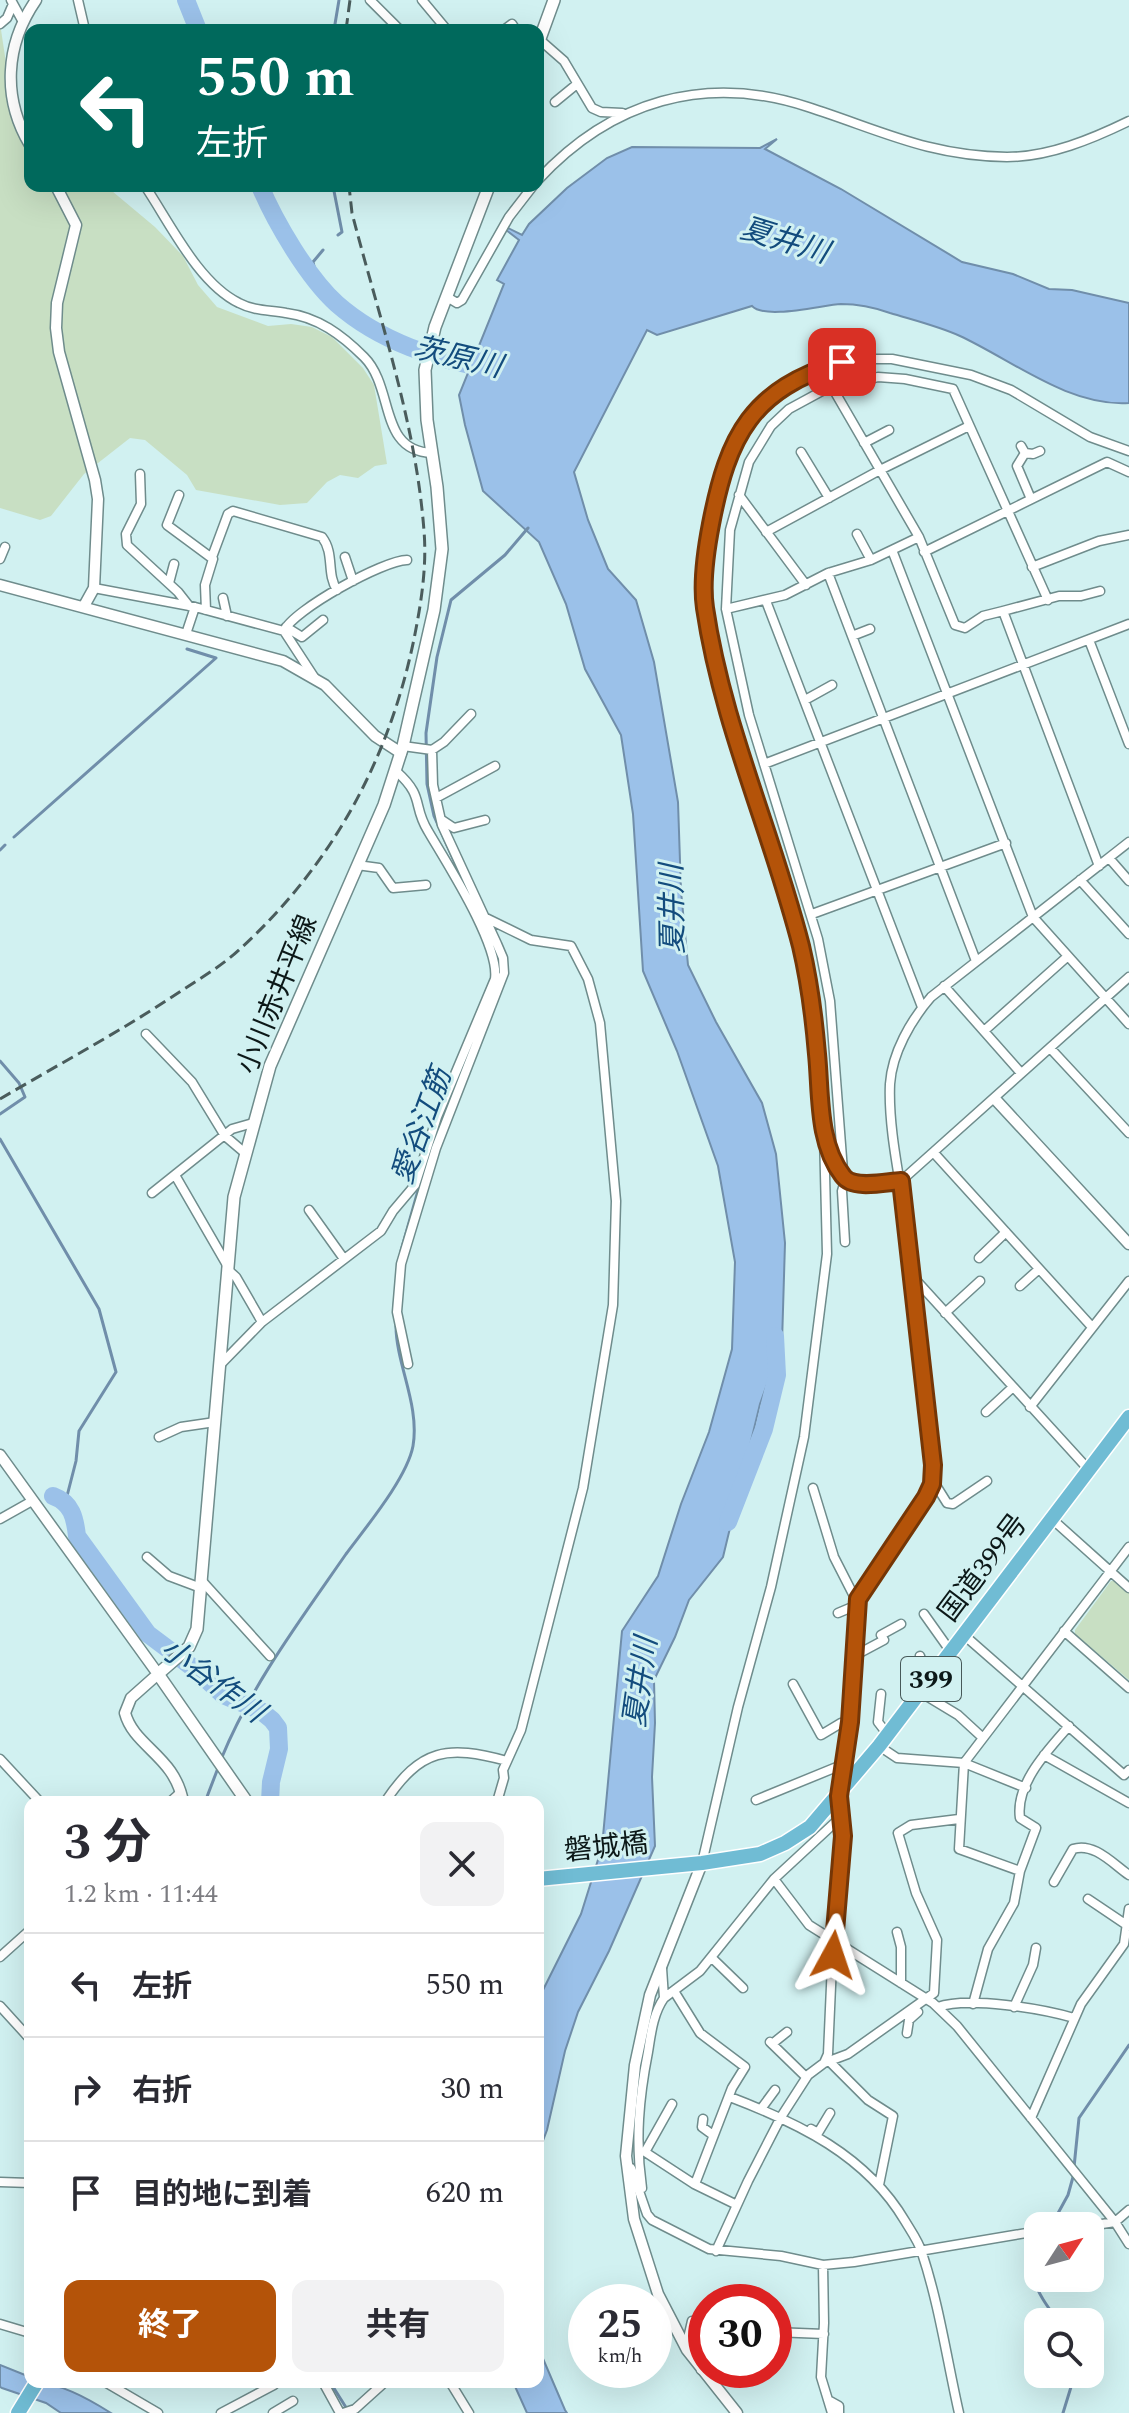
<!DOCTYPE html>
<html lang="ja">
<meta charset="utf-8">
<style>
:root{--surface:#fff;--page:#f2f2f3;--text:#2b2b33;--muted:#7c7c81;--line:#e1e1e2;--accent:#b45309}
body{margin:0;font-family:Spectral,"Noto Sans JP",serif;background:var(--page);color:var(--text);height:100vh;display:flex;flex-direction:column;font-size:30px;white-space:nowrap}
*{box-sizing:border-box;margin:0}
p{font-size:26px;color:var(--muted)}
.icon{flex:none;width:44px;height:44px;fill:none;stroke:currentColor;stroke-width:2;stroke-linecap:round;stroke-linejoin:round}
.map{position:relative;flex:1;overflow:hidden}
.side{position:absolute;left:24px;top:1796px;width:520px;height:592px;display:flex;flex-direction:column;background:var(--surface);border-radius:16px;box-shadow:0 8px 32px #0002}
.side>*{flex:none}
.top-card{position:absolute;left:24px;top:24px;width:520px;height:168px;border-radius:16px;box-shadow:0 8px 32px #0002;background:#00695c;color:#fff;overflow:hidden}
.needle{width:52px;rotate:54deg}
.tools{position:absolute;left:1024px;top:2212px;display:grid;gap:16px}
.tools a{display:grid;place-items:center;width:80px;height:80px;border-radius:16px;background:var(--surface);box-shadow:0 8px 32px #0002;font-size:40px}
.speed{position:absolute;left:568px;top:2284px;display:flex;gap:16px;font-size:40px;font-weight:700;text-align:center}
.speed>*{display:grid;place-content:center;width:104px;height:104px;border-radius:50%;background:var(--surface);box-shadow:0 8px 32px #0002;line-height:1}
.speed small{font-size:20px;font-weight:400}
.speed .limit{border:12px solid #d22;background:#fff;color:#111}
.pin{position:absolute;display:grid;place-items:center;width:68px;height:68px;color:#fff;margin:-34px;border-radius:16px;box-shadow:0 4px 12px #0006}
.me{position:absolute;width:88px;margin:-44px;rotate:5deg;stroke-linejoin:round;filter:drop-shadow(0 0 6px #0008)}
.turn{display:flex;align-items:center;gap:28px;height:168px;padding:0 40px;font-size:36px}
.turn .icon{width:104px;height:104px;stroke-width:2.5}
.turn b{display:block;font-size:56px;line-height:68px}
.round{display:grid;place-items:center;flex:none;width:84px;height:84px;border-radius:16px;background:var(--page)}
.overview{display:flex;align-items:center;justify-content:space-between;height:136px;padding:0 40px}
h1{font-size:48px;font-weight:700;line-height:60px}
.action{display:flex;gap:16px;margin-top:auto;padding:16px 40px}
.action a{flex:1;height:92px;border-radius:16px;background:var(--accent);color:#fff;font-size:32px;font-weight:700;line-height:92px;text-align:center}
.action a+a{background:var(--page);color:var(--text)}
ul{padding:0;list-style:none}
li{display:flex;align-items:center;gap:24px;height:104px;padding:0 40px;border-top:2px solid var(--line)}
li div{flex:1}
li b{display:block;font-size:30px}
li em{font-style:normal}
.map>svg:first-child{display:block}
.green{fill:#c8dfc3}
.water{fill:#9bc1e9;stroke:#708eaa;stroke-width:2}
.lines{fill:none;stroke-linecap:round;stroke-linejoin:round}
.stream{stroke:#708eaa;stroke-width:3}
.river{stroke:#9bc1e9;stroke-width:18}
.minor-casing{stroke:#6f8c8c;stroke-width:11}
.tertiary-casing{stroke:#6f8c8c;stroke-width:13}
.secondary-casing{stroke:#6f8c8c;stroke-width:14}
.trunk-casing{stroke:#fff;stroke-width:17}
.minor{stroke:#fff;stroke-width:8}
.tertiary{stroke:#fff;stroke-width:10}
.secondary{stroke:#fff;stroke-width:11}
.trunk{stroke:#70bcd4;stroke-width:14}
.rail{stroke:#4a5c5c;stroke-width:3;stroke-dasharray:12 6;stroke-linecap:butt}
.route-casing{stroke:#753606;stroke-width:20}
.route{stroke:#b45309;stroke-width:14}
.labels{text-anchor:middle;stroke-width:6;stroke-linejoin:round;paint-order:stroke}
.shield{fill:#d1f1f1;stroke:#475959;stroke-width:2}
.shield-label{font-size:26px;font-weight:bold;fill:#0c1818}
.street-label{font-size:28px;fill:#0c1818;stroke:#d1f1f1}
.water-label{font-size:30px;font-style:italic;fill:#134c7d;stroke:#d1f1f1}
</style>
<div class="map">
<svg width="1129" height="2413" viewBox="0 0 1129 2413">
<rect width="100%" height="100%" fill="#d1f1f1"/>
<path class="green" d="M0,23L16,130L30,136V186H106L155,227L183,256L198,285L217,307L268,326L291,324L312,327L332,337L363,368L374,385L387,464L375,466L358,478L340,475L327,482L307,503L280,505L196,490L187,475L145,440L130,438L84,474L51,516L40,520L0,508Z
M1111,1581H1115L1129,1593V1680L1075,1634V1630Z"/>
<path class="water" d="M777,139L765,149L841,189L962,262L1013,274L1049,289L1072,290L1129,303V403C1069,407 1012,360 960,336C938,326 913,320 890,313C876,308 856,304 841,304C822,305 765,320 752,306L657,335L647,330L574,472L588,520L608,569L636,600L654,662L678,802L681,891L688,965L716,1022L762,1103L776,1154L785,1243L782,1343L760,1404L723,1557L689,1600L675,1637L654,1680L655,1723L652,1777L655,1846L609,1951L578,2012L565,2051L547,2130L538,2154V2036L541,2029L539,1998L581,1914L602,1847L622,1631L658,1576L681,1504L709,1432L732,1349L735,1262L718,1166L677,1051L643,971L633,814L621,735L585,669L566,604L539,542L483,491L465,425L459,395L504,284L497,280L519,240L506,230L508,228L522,235L529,224L567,188L607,158L632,147L760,148Z
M538,2347L565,2410L567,2413H527L513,2382H538Z
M0,2365L30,2377V2382C59,2382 87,2398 111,2413H61L46,2403L2,2388L0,2387Z"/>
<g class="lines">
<path class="stream" d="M334,30L339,0
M333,186L342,232L338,235
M318,283L313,262L323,250
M14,837L216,658L187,649
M0,850L5,845
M458,870L434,816L427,784L426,733L437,657L451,600L505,555L528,528
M494,949L500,969L499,977
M0,1061L19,1083L25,1097L0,1114
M0,1139L99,1309L116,1372L79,1431L76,1461L67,1496L62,1499
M430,1151L463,1065
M401,1251L426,1162
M394,1306L398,1262
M222,1757C252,1684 301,1619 346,1554C366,1527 407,1478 413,1446C420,1405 396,1364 396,1326
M205,1802L218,1768
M1051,2226L1068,2195L1073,2177L1079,2118L1129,2045
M1038,2250C1025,2278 1042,2300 1059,2322
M330,2382L347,2409
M1063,2413L1075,2374"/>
<path class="river" d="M186,0L198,30
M260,186C275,222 308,278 337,304C379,341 438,361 493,369
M53,1496C72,1503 75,1518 77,1536L148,1634L196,1670L223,1695L261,1711L272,1720L278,1728L279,1749L271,1782L270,1802
M728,1522L764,1429L777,1375L775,1336"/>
<defs>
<path id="minor" d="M11,0L23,22
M78,0L85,30
M370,0L400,30
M422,0L447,30
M0,24L7,18L13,4
M504,30L512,24L516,30
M540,40L564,61L592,108L601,112L622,113
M555,102L577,84
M538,180C611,101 705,73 808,107C880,130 928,156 1007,157C1049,157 1092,139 1129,121
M145,186C170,223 198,283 239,303C254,311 270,310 286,313C318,317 342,335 364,357C395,388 378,451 432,453
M447,297L457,303L462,300L509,217L533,186
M832,387L919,537L955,625L965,628L983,616L1003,611L1059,596H1081L1100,591
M864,443L889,430
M1021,446L1025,453L1033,454L1040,451
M801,452L829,498
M1025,453L1017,466L1031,499
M140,474L141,504L126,534L127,545L178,592L189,606
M179,495L167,525L213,559L205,585L206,610
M739,495L806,585
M766,532L880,470L969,426
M857,534L871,560
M892,550L1033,917L1129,1024
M924,552L1107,462L1129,472
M212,557L228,514L233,511L322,537C335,554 326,573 337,590
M345,557L353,581
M0,559L5,547
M1032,567L1099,541L1129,535
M828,573L976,961
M169,583L174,564
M94,588L195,607L284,631L314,677
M223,598L227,616
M766,601L922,1007
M726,609L785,595L828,573L871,560L919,537
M1003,611L1099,866
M286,627L302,637L323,620
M284,631C293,610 384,560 407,560
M186,634L195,607
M852,636L870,629
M1089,640L1129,744
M805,700L832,685
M403,746L432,750L444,742L471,714
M764,764L1129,624
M436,798L495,766
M442,820L454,828L485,820
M1109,858L1129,881
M357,865L379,868L393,888L426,885
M1080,880L1129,934
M812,914L1006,843
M484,917L531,940L571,946L588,979L600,1023L616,1201L613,1305L583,1488L521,1730L503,1770L504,1778L497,1802
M944,986L1021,1073
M984,1031L1068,956
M146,1034L192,1082L225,1136L245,1153
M1050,1048L1129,1133
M827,1142C847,1193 851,1184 901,1181L1129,977
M934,1153L1092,1327
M175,1175L227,1265
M152,1193L232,1129L253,1123
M309,1210L344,1259
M845,1242L842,1191L844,1184L830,1001L818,939L749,715L726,609L730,530L749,462L771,426L789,409L824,390L878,377L905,379L953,389L1048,600
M979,1258L1006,1232
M227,1269L236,1277L262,1322
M914,1278L1089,1470
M1020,1286L1039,1269
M945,1313L980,1281
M408,1364L397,1312L401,1264L436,1148L504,973L503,958L497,944L442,825L433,785L432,750
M220,1365L262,1322L381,1231L393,1211L415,1185L437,1117L495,979C500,945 446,862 428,831C412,805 425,797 397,772
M1030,1407L1129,1281
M986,1412L1013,1387
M159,1437L181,1427L215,1422
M932,1479L947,1503L953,1504L987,1481
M813,1488L834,1557L857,1602
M0,1519L32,1501
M1052,1519L1129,1588
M147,1557L169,1576L201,1588
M202,1581L270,1656
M838,1613L857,1605
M924,1614L951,1652
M1064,1631L1129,1688
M964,1635L1124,1775L1129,1770
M854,1656L884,1640L881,1635L901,1624
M920,1656L922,1663L935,1673
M793,1684L821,1735L841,1723L850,1722
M920,1692L958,1715L983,1738
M881,1694L878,1722L888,1735
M879,1746L897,1758L964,1763L1026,1788
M1044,1755L1129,1803
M0,1759L40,1802
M756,1800L844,1764
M170,1802L181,1792
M385,1802C421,1748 447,1745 507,1761
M702,1863L738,1707L771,1587L804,1437L827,1254L824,1134L815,1034L801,947L718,677L704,604L707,545L721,476L731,449L745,427L776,391L813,371L861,359H892L971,375L1011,390L1090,437L1129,451
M1020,1871L959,1849L964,1763L1129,1547
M774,1879L809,1925L933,2003L957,2026L1115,2222L1129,2244
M1054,1882L1073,1849C1094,1842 1113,1864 1129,1875
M1088,1899L1128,1926
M897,1932L901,1947V1983
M0,1957L30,1930
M712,1958L743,1988
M662,1968L664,1998L700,1971L774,1879L842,1816
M813,1970L833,1955
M674,1991L700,2033L745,2067L732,2088L695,2184
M973,2004L988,1949L1014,1903L1020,1871L1036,1828L1020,1818C1015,1784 1048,1750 1069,1726
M0,2006L30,2039
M938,2007C968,1996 1043,2009 1074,2018
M1014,2007L1033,1965L1036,1948
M907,2033L909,2020L918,2012
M770,2042L806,2077
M772,2044L787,2032
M830,2062L868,2100L893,2116L879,2185
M824,2063L848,2054L934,1993L937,1940L916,1893L898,1833L911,1825L959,1819
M730,2097C798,2123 866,2155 905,2221C911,2231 919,2242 922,2253C939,2304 947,2360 959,2413
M672,2104L645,2152L694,2184L737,2205
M761,2109L775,2090
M1031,2118L1081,2004L1124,1944L1129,1909
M703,2119L702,2127L713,2135
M811,2129L818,2133L830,2113
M631,2168L647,2214L652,2220L709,2249L781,2256L823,2265L854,2262L1038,2231
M0,2182L30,2183
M642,2188C635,2140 639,2098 648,2052C651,2033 653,2014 664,1998
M1089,2226L1115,2222L1129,2210
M716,2251L748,2181L781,2117L808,2075L824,2063L828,2054L833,1941L843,1836L839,1796L850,1720L858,1599L926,1497L932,1484L933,1465C924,1387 917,1308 907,1229C901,1183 888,1130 890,1084C892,1053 911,1020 931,997L1129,842
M823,2265L824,2323L821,2377L832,2413
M0,2324L30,2333
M774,2332L824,2334
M700,2343L705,2364L701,2370
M686,2347L692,2321
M105,2382L158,2413
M323,2382L340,2413
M450,2382L469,2413
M830,2401L839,2406V2413
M221,2413L274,2385
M273,2413L293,2401
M343,2413L355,2409L385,2382"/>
<path id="tertiary" d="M30,145C2,98 5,45 36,0
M56,186L76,225L57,303L56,328L59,352L95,480L98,499L94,588L84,606
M0,585L283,661L325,685L375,736L401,753
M995,1099L1129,1244
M0,1455L158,1674L131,1698L125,1713C134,1747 175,1756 183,1802
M702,1863L650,1995L635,2065L626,2156L634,2219L658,2294L687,2350L737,2413"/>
<path id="secondary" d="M538,44L554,0
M247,1802L158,1674L189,1647L197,1629L234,1197L270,1066L384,805L403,746L434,610L442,549L437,487L427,420L425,370L435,327L489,186"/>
<path id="trunk" d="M538,1879L702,1863L760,1854L785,1843L810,1827L879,1746L1129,1417
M18,2413L37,2382"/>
</defs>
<use href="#minor" class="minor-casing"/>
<use href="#tertiary" class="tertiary-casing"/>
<use href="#secondary" class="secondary-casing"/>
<use href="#trunk" class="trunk-casing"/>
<use href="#minor" class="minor"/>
<use href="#tertiary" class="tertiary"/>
<use href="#secondary" class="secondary"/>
<use href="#trunk" class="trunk"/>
<path class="rail" d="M346,30L350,0
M0,1099C61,1063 123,1030 181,991C201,978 223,965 240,949C332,865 389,760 414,639C421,604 427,567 424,531C416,423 379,318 352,213L349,186"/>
</g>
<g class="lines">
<defs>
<path id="route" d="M833,1955L843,1836L839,1796L850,1722L858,1599L926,1497L932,1484L933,1465L901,1181C885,1182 853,1190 843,1176C817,1143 821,1093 817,1054C814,1018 809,980 801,946C772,832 722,724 705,608C701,582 706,550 711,524C728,435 752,389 842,362"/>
</defs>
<use href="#route" class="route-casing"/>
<use href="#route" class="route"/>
</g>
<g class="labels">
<rect class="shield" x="901" y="1657" width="60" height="44" rx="6"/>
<g class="shield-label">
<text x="931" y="1688">399</text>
</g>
<g class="street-label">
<text transform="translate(276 994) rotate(-68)" y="10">小川赤井平線</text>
<text transform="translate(982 1567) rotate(-53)" y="10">国道399号</text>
<text transform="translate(606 1846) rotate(-6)" y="10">磐城橋</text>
</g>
<g class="water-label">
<text transform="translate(785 240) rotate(17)" y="10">夏井川</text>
<text transform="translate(458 357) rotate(13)" y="10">茨原川</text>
<text transform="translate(672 909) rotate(-91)" y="10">夏井川</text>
<text transform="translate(421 1126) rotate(-70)" y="10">愛谷江筋</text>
<text transform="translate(213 1680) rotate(36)" y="10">小谷作川</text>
<text transform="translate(640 1682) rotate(-82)" y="10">夏井川</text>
</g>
</g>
</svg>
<div class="tools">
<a><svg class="needle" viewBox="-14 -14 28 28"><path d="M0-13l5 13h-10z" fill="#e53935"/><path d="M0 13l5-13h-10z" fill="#7c7c81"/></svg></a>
<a><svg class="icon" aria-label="search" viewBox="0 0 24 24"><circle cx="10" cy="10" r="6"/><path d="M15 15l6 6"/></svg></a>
</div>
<div class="speed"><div>25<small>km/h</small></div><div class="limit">30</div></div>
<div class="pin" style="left:842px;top:362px;background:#d93025"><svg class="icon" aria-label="arrive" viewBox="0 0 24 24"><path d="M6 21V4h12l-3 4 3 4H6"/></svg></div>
<svg class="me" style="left:833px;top:1955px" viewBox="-20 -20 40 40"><path d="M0-17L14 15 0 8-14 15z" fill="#b45309" stroke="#fff" stroke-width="4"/></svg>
<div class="top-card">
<div class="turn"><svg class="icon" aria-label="left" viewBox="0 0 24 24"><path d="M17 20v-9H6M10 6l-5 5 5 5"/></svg><div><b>550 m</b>左折</div></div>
</div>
<section class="side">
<div class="overview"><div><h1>3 分</h1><p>1.2 km · 11:44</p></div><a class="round"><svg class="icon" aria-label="close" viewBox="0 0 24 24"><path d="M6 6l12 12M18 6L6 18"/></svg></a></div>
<ul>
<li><svg class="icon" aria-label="left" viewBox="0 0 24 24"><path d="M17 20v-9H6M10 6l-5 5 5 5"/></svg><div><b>左折</b></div><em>550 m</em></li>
<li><svg class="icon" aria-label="right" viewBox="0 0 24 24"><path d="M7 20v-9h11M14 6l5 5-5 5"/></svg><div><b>右折</b></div><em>30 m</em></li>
<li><svg class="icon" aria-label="arrive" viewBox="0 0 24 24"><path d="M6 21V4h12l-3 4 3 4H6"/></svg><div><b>目的地に到着</b></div><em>620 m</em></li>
</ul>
<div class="action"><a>終了</a><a>共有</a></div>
</section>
</div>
